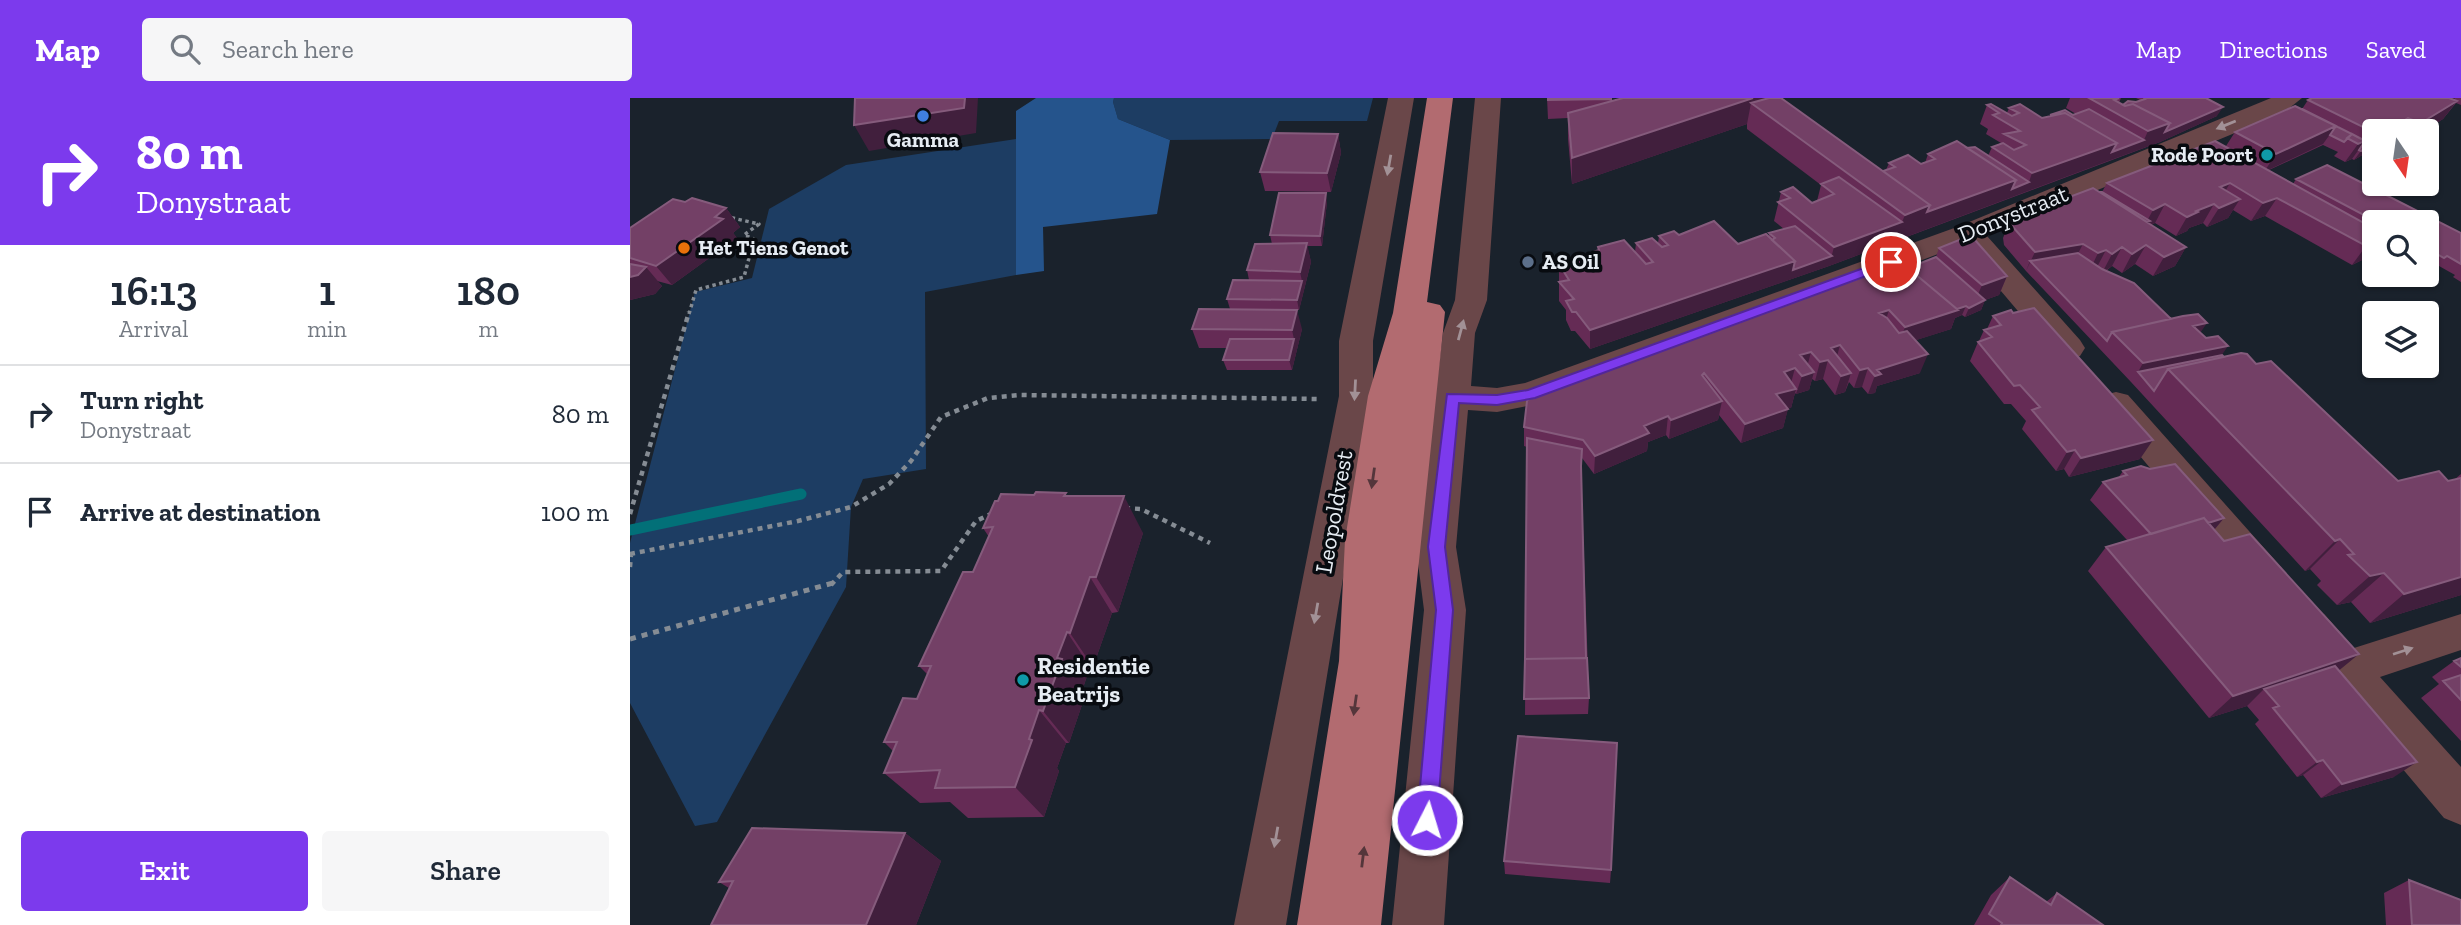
<!DOCTYPE html>
<style>
:root{--surface:#fff;--page:#f6f6f7;--text:#1f2937;--muted:#747a83;--line:#e0e1e3;--accent:#7c3aed}
body{margin:0;font-family:"Zilla Slab",serif;background:var(--page);color:var(--text);height:100vh;display:flex;flex-direction:column;font-size:26px;white-space:nowrap}
*{box-sizing:border-box;margin:0}
p{font-size:23px;color:var(--muted)}
.icon{flex:none;width:38px;height:38px;fill:none;stroke:currentColor;stroke-width:2;stroke-linecap:round;stroke-linejoin:round}
.map{position:relative;flex:1;overflow:hidden}
.sheet{display:flex;flex-direction:column;background:var(--surface);width:630px}
.sheet>*{flex:none}
.banner{background:#7c3aed;color:#fff;overflow:hidden}
.needle{width:46px;rotate:167deg}
.fabs{position:absolute;left:1732px;top:21px;display:grid;gap:14px}
.fabs a{display:grid;place-items:center;width:77px;height:77px;border-radius:7px;background:var(--surface);box-shadow:0 2px 5px #0004;font-size:35px}
.pin{position:absolute;display:grid;place-items:center;width:60px;height:60px;color:#fff;margin:-30px;border:4px solid #fff;border-radius:50%;box-shadow:0 2px 7px #0007}
.me{position:absolute;width:77px;margin:-38px;rotate:5deg;stroke-linejoin:round;filter:drop-shadow(0 0 5px #0008)}
.turn{display:flex;align-items:center;gap:24px;height:147px;padding:0 21px;font-size:32px}
.turn .icon{width:91px;height:91px;stroke-width:2.5}
.turn b{display:block;font-size:49px;line-height:60px}
.eta{display:flex;justify-content:space-evenly;align-items:center;height:119px;text-align:center}
.eta b{font-size:42px;font-weight:600;line-height:49px}
.cta{display:flex;gap:14px;margin-top:auto;padding:14px 21px}
.cta a{flex:1;height:80px;border-radius:7px;background:var(--accent);color:#fff;font-size:28px;font-weight:600;line-height:80px;text-align:center}
.cta a+a{background:var(--page);color:var(--text)}
ul{padding:0;list-style:none}
li{display:flex;align-items:center;gap:21px;height:98px;padding:0 21px;border-top:2px solid var(--line)}
li div{flex:1}
li b{display:block;font-size:26px}
li em{font-style:normal}
header{display:flex;align-items:center;gap:42px;box-sizing:border-box;height:98px;padding:0 35px;background:var(--accent);color:#fff}
header strong{font-size:33px}
nav{display:flex;gap:38px;margin-inline-start:auto;font-size:24px}
.search{width:490px;height:63px;background:var(--page);display:flex;align-items:center;gap:18px;box-sizing:border-box;padding:0 24px;border-radius:7px;color:var(--muted);font-size:26px}
main{display:flex;flex:1;min-height:0}
.map>svg:first-child{display:block}
.green{fill:#1d3d63}
.forest{fill:#25548c}
.lines{fill:none;stroke-linecap:round;stroke-linejoin:round}
.stream{stroke:#027078;stroke-width:11}
.path-far2{stroke:#858c94;stroke-width:3.5;stroke-dasharray:3.5 3.5;stroke-linecap:butt}
.path-far1{stroke:#858c94;stroke-width:4.5;stroke-dasharray:5 5;stroke-linecap:butt}
.path{stroke:#858c94;stroke-width:5;stroke-dasharray:6 6;stroke-linecap:butt}
.minor{fill:#6a4749;fill-rule:evenodd}
.primary{fill:#b26b70;fill-rule:evenodd}
.wall{fill:#652b55}
.shaded-wall{fill:#411f3d}
.building{fill:#734066;stroke:#855b7c;stroke-width:2}
.oneway{fill:#a29196}
.oneway2{fill:#54363b}
.route{fill:#7c3aed;stroke:#51269a;stroke-width:2}
.shop-dot{fill:#3f7fe0;stroke:#080b10;stroke-width:2.5}
.culture-dot{fill:#0f9aa8;stroke:#080b10;stroke-width:2.5}
.food-dot{fill:#e8710a;stroke:#080b10;stroke-width:2.5}
.service-dot{fill:#5c6f8a;stroke:#080b10;stroke-width:2.5}
.labels{text-anchor:middle;stroke-width:7;stroke-linejoin:round;paint-order:stroke}
.far-poi-label{font-size:21px;font-weight:bold;fill:#e6ecf3;stroke:#080b10;text-anchor:start}
.street-label{font-size:24px;fill:#e6ecf3;stroke:#080b10}
.poi-label{font-size:24px;font-weight:bold;fill:#e6ecf3;stroke:#080b10;text-anchor:start}
</style>
<header>
<strong>Map</strong>
<div class="search"><svg class="icon" aria-label="search" viewBox="0 0 24 24"><circle cx="10" cy="10" r="6"/><path d="M15 15l6 6"/></svg>Search here</div>
<nav><a>Map</a><a>Directions</a><a>Saved</a></nav>
</header>
<main>
<section class="sheet">
<div class="banner">
<div class="turn"><svg class="icon" aria-label="right" viewBox="0 0 24 24"><path d="M7 20v-9h11M14 6l5 5-5 5"/></svg><div><b>80 m</b>Donystraat</div></div>
</div>
<div class="eta">
<div><b>16:13</b><p>Arrival</p></div>
<div><b>1</b><p>min</p></div>
<div><b>180</b><p>m</p></div>
</div>
<ul>
<li><svg class="icon" aria-label="right" viewBox="0 0 24 24"><path d="M7 20v-9h11M14 6l5 5-5 5"/></svg><div><b>Turn right</b><p>Donystraat</p></div><em>80 m</em></li>
<li><svg class="icon" aria-label="arrive" viewBox="0 0 24 24"><path d="M6 21V4h12l-3 4 3 4H6"/></svg><div><b>Arrive at destination</b></div><em>100 m</em></li>
</ul>
<div class="cta"><a>Exit</a><a>Share</a></div>
</section>
<div class="map">
<svg width="1831" height="827" viewBox="0 0 1831 827">
<rect width="100%" height="100%" fill="#1a222c"/>
<path class="green" d="M484,0H743L737,23H649L642,41L540,42L488,21L483,4Z
M386,41V177L295,194L296,371L233,381L221,409L216,489L87,724L65,728L0,605V445L65,194L122,180L139,111L216,67Z"/>
<path class="forest" d="M406,0H484L483,4L488,21L540,42L527,116L413,129L414,173L386,177V13Z"/>
<g class="lines">
<path class="stream" d="M0,432L171,396"/>
<path class="path-far2" d="M59,216L66,192L114,179L124,141L114,137L129,126L98,119"/>
<path class="path-far1" d="M495,410L511,411L580,445
M0,416L59,214
M0,456L168,423L221,409L259,386L281,363L311,319L358,300L390,297L689,301
M0,469L1,456
M201,487L213,474L311,473L346,423L361,416"/>
<path class="path" d="M0,541L203,485"/>
<path class="minor" d="M758,0H784L743,243V298L656,827H604L709,298V243Z
M845,0H871L857,202L845,235L841,288L867,290L895,285L1327,129L1641,0H1672L1653,15L1357,138L1450,242L1455,250L1450,258L1438,261L1426,258L1332,147L912,305L867,314L838,312L826,449L836,512L814,827H762L794,512L786,449L813,235L825,202Z
M1486,294L1498,297L1651,469L1657,481L1651,493L1637,498L1623,493L1474,315L1468,306L1474,297Z
M1679,511L1694,516L1724,550L1831,516V552L1750,579L1831,669V727L1814,720L1664,542L1658,529L1664,516Z"/>
<path class="primary" d="M797,0H823L797,204L810,207L815,214L751,827H667L709,563L715,442L738,298L763,215Z"/>
</g>
<path class="wall" d="M917,0H981V3L1151,0L1253,73L1256,72L1259,65L1291,66L1295,65L1298,56L1337,50L1358,58L1362,49L1371,45L1356,36L1358,31L1350,26L1357,7L1377,15L1379,10L1412,20L1446,16L1436,10L1440,0H1491L1489,5L1493,7L1509,3L1510,2L1506,0H1576L1587,18L1530,44L1199,168L960,251L945,233H941L936,222V212L929,203V166L968,153V149L1005,154L1006,145H1028L1029,138L1049,137L1108,146L1139,138V135L1154,131L1144,123L1151,94L1182,105L1187,103L1191,87L1117,31V26L942,86L938,41V20L918,21Z
M1682,0H1831V7L1826,5L1813,21L1794,33H1745V56L1739,53L1724,62L1722,61L1715,64L1704,58L1708,54L1693,47L1639,72L1663,86L1666,81L1831,135V184L1823,179L1825,177L1809,168L1805,170L1797,165V124H1745V153L1742,157L1722,167L1635,118L1621,123L1603,112L1598,120L1577,129L1573,125L1559,130L1557,133L1546,138L1525,125L1521,127L1556,149L1545,168L1523,178L1505,166L1492,175L1482,168L1476,173L1541,221L1570,235L1594,259L1626,266L1768,383H1818L1825,381L1831,376V497L1740,525L1721,504L1707,507L1687,487L1691,483L1680,471L1675,473L1501,284L1396,173L1374,147L1373,140L1381,121L1471,94H1472L1477,85L1596,48L1605,34L1672,11L1678,2Z
M708,36L711,55L701,94L635,93L630,74Z
M55,104L96,110L110,129L103,135L107,140L42,187L27,183L32,188L25,196L0,202V130Z
M697,104L692,148H677L681,164L669,212L600,211L597,201L619,182L617,172L642,146L640,137Z
M1309,150L1377,178L1369,197L1355,202L1351,212L1335,219L1332,217L1325,220L1321,231L1286,242L1290,275L1247,288L1245,295L1238,296L1232,289L1224,290L1219,284L1215,294L1205,297L1193,281L1185,283L1182,281L1179,292L1166,296L1165,295L1161,310H1158L1153,330L1111,345L1089,317L1088,322L1039,341L1036,337L1018,344L1017,353L964,376L952,360L951,373L959,600L958,616L895,617L897,349L894,348V329L1306,159Z
M1363,218L1510,361L1439,379L1434,371L1426,373L1392,331L1396,323L1381,306H1374L1340,263L1348,244L1349,243L1354,232L1357,231Z
M562,231H672L662,272H597L593,262L597,250H569Z
M1493,373L1594,420L1584,432L1708,573L1764,679L1691,700L1673,677L1667,679L1625,626L1629,622L1617,608L1579,620L1458,473L1476,449L1497,442L1460,402L1473,384L1488,380Z
M437,398L513,435L488,514L482,515L463,569H460L453,590L456,595L439,645H436L427,670L429,673L414,719L338,720L320,704L290,705L254,675L263,653L254,644L287,601L297,576L289,568L343,474L359,439L353,430Z
M1831,560V643L1791,600L1809,586L1802,579L1824,563Z
M275,735L311,763L286,827H81L99,790L89,784Z
M874,763L981,772L980,785L875,776Z
M1380,779L1416,804L1427,795L1473,827H1344L1361,797Z
M1779,782L1831,827H1756L1754,795Z"/>
<path class="shaded-wall" d="M335,0H348L346,35L239,53L224,27Z
M1123,0H1143L1121,5L1117,26L942,86V60Z
M1823,0H1825L1823,4L1827,3L1813,21L1794,33H1785L1791,25L1816,10Z
M1593,9L1587,18L1530,44L1478,63L1482,54L1514,42L1518,33L1540,25Z
M1778,20L1769,33L1763,29Z
M1706,28L1693,46L1634,74L1646,56Z
M708,36L711,55L701,94L697,75Z
M1745,41V46L1739,53L1724,62L1731,53L1742,46Z
M1735,43L1722,61L1715,64L1728,46Z
M1487,45L1478,63L1199,168L1204,149L1272,124L1275,117L1300,107L1386,82L1399,84L1402,75Z
M1600,85L1589,104L1590,89Z
M696,95L697,104L692,148L690,138Z
M1647,100L1635,118L1621,123L1633,105Z
M1610,101L1598,120L1577,129L1589,110Z
M1535,106L1525,125L1517,129L1516,125L1523,112Z
M1584,106L1573,125L1559,130L1557,133L1546,138L1557,119L1566,113Z
M96,110L110,129L103,135L107,140L42,187L26,168Z
M1745,144V153L1742,157L1722,167L1736,148Z
M677,145L681,164L669,212L667,202L672,183L670,174Z
M1453,146L1443,165L1400,163L1396,173L1405,154Z
M1516,147L1505,166L1492,175L1502,156Z
M1492,149L1482,168L1472,175L1482,156Z
M1556,149L1545,168L1523,178L1534,159Z
M1476,152L1466,171L1459,174L1468,155Z
M1202,158L1199,168L960,251V232L1165,163Z
M16,169L32,188L25,196L0,202V179Z
M1377,178L1369,197L1344,206L1352,187Z
M1355,202L1351,212L1335,219L1339,210Z
M1336,208L1332,217L1325,220L1321,231L1268,248L1275,229Z
M667,212L672,231L662,272L659,262L664,241L662,232Z
M1259,212L1253,231L1249,215Z
M1577,225L1564,244L1563,228Z
M1210,247L1205,266L1198,262L1193,281L1185,283L1190,264L1201,250Z
M1598,248L1585,267L1508,274L1513,265Z
M1181,254L1176,273L1170,257Z
M1298,256L1290,275L1247,288L1245,295L1238,296L1247,272Z
M1165,270L1160,289L1154,274Z
M1238,270L1232,289L1224,290L1230,272Z
M1184,274L1179,292L1166,296L1172,278Z
M1221,275L1215,294L1205,297L1211,278Z
M1166,291L1161,310L1142,315L1146,296Z
M1092,303L1088,322L1039,341L1041,322Z
M1158,311L1153,330L1111,345L1115,326Z
M1038,318L1036,337L1018,344L1017,353L964,376L965,358L1014,328Z
M1523,342L1510,361L1439,379L1451,360Z
M1445,352L1434,371L1426,373L1437,354Z
M494,398L513,435L488,514L466,479Z
M1594,420L1579,438L1525,441Z
M1710,441L1680,471L1675,473L1705,443Z
M1754,475L1721,504L1707,507L1740,478Z
M460,479L482,515L463,569L440,535Z
M1831,479V497L1740,525L1774,496Z
M437,534L460,569L453,590L456,595L439,645L413,613L427,560Z
M1729,556L1701,579L1634,591L1617,608L1579,620L1603,598Z
M409,612L436,645L427,670L429,673L414,719L385,689L399,641Z
M1693,662L1673,677L1667,679L1687,664Z
M1787,664L1764,679L1691,700L1712,686Z
M275,735L311,763L286,827H236Z"/>
<path class="building" d="M225,0H335L334,10L224,27Z
M918,0H981V1L918,2Z
M993,0H1123L942,60L938,15Z
M1139,0H1151L1300,107L1275,117L1121,5Z
M1459,0H1489L1484,2L1495,8L1503,6L1540,25L1518,33Z
M1514,0H1576L1593,9L1535,34L1540,25L1503,6L1495,8L1493,7L1498,3L1506,4L1515,1Z
M1682,0H1819L1827,3L1791,25L1778,20L1763,29L1772,33H1745V35L1678,2Z
M1361,6L1382,18L1389,15L1379,10L1390,6L1412,20L1435,15L1487,45L1402,75L1362,49L1373,45L1384,52L1396,47L1374,36L1390,33L1363,17L1369,15L1357,7Z
M1665,8L1706,28L1646,56L1605,34Z
M1459,11L1514,42L1482,54L1487,45L1435,15L1420,17L1435,12L1443,17Z
M1672,11L1742,46L1731,53L1729,52L1735,43L1722,36L1714,44L1700,37L1706,28Z
M643,35L708,36L697,75L630,74Z
M1722,36L1735,43L1728,46L1717,40Z
M1327,43L1386,82L1297,114L1300,107L1253,73L1265,69L1259,65L1278,57L1291,66L1305,61L1298,56Z
M1585,43L1745,131V144L1736,148L1647,100L1633,105L1600,85L1590,89L1610,101L1589,110L1584,106L1566,113L1568,114L1557,119L1535,106L1523,112L1477,85Z
M1345,49L1399,84L1382,91L1386,82L1337,50Z
M1697,67L1831,135V166L1817,158L1814,160L1798,151L1800,150L1797,148V124H1747L1666,81Z
M1209,79L1272,124L1204,149L1148,104L1160,100L1151,94L1163,89L1182,105L1204,96L1191,86Z
M1463,90L1556,149L1534,159L1516,147L1502,156L1492,149L1482,156L1476,152L1468,155L1453,146L1405,154L1382,128L1381,121Z
M1471,94H1472L1520,123L1517,124Z
M649,95H696L690,138L640,137Z
M62,100L96,110L85,119L93,121L26,168L0,160V130L43,101L55,104Z
M1084,123L1108,146L1136,136L1165,163L960,232L946,214H942L936,203L944,201L929,184L939,182L929,166L969,152L968,149L994,142L1016,166L1023,164L1006,145L1022,140L1032,149L1038,147L1029,138L1044,133L1049,137Z
M1165,128L1202,158L1163,172L1165,163L1142,142L1145,140L1139,135Z
M1334,140L1345,142L1377,178L1352,187L1309,150Z
M677,145L670,174L617,172L625,146Z
M1448,155L1472,171L1504,185L1541,221L1482,234L1477,243L1400,163Z
M1306,159L1355,202L1339,210L1336,208L1327,211L1278,170Z
M1272,165L1328,212L1275,229L1259,212L1249,215L1257,220L1269,235L1277,233L1298,256L1247,272L1251,276L1245,278L1238,270L1230,272L1210,247L1201,250L1221,275L1211,278L1198,262L1190,264L1181,254L1170,257L1184,274L1172,278L1165,270L1154,274L1166,291L1146,296L1158,311L1115,326L1074,275L1072,277L1092,303L1041,322L1038,318L1014,328L1019,335L965,358L953,342L894,329L897,303L902,296Z
M0,166L16,169L8,177L0,179Z
M603,182L672,183L667,202L597,201Z
M1404,210L1523,342L1451,360L1445,352L1437,354L1402,312L1410,309L1390,287L1384,288L1348,244L1362,239L1354,232L1371,227L1363,218L1381,212L1383,215Z
M569,211L667,212L662,232L562,231Z
M1568,216L1577,225L1563,228L1576,240L1588,238L1598,248L1513,265L1482,234L1553,218Z
M600,241H664L659,262H593Z
M1611,255L1617,256L1626,266L1641,263L1768,383L1809,373L1818,383L1831,380V479L1774,496L1754,475L1740,478L1718,457L1724,456L1710,441L1705,443L1538,271Z
M1592,257L1594,259L1538,271L1524,293L1508,274Z
M897,340L952,351L951,368L956,560L895,561Z
M1545,366L1594,420L1578,425L1574,420L1521,436L1473,384L1497,377L1493,373L1511,368L1520,371Z
M406,394L436,395L434,398H494L466,479H460L440,535L437,534L427,560L432,561L413,613L409,612L399,641L402,642L385,689L305,690L310,672L254,675L267,644H254L273,600L287,601L301,568H289L333,474H343L363,429L353,430L365,403H368L371,396L404,397Z
M1574,420L1594,443L1620,436L1729,556L1603,598L1476,449Z
M957,560L959,600L894,601L895,561Z
M1831,560V569L1824,563Z
M1705,568L1787,664L1712,686L1693,662L1687,664L1643,610L1649,608L1634,591Z
M1831,577V602L1813,583Z
M888,638L987,645L981,772L874,763Z
M122,730L275,735L236,827H81L103,783L89,784Z
M1380,779L1421,807L1427,795L1473,827H1371L1372,825L1359,816Z
M1779,782L1831,802V827H1782Z"/>
<defs><path id="oneway-solid" d="M-6-.8H1V-3.2L6.5 0L1 3.2V.8H-6Z" transform="scale(1.75)"/></defs>
<g class="oneway">
<use href="#oneway-solid" transform="translate(1596 27) rotate(158)"/>
<use href="#oneway-solid" transform="translate(759 67) rotate(100)"/>
<use href="#oneway-solid" transform="translate(831 232) rotate(-75)"/>
<use href="#oneway-solid" transform="translate(725 292) rotate(93)"/>
<use href="#oneway-solid" transform="translate(686 515) rotate(100)"/>
<use href="#oneway-solid" transform="translate(1773 553) rotate(-18)"/>
<use href="#oneway-solid" transform="translate(646 739) rotate(100)"/>
</g>
<g class="oneway2">
<use href="#oneway-solid" transform="translate(743 380) rotate(98)"/>
<use href="#oneway-solid" transform="translate(725 607) rotate(98)"/>
<use href="#oneway-solid" transform="translate(733 759) rotate(-83)"/>
</g>
<path class="route" d="M1261,160L1266,161V167L905,300L867,307L829,305L815,449L823,512L807,722L804,729L797,732L790,729L787,722L806,512L798,449L817,296L867,297L898,292Z"/>
<circle class="shop-dot" cx="293" cy="18" r="7"/>
<g class="culture-dot">
<circle cx="1637" cy="57" r="7"/>
<circle cx="393" cy="582" r="7"/>
</g>
<circle class="food-dot" cx="54" cy="150" r="7"/>
<circle class="service-dot" cx="898" cy="164" r="7"/>
<g class="labels">
<g class="far-poi-label">
<text x="293" y="49" text-anchor="middle">Gamma</text>
<text x="1623" y="64" text-anchor="end">Rode Poort</text>
<text x="68" y="157">Het Tiens Genot</text>
<text x="912" y="171">AS Oil</text>
</g>
<g class="street-label">
<text transform="translate(1383 116) rotate(-22)" y="8">Donystraat</text>
<text transform="translate(704 414) rotate(-80)" y="8">Leopoldvest</text>
</g>
<g class="poi-label">
<text x="407" y="576">Residentie<tspan x="407" dy="28">Beatrijs</tspan></text>
</g>
</g>
</svg>
<div class="fabs">
<a><svg class="needle" viewBox="-14 -14 28 28"><path d="M0-13l5 13h-10z" fill="#e53935"/><path d="M0 13l5-13h-10z" fill="#747a83"/></svg></a>
<a><svg class="icon" aria-label="search" viewBox="0 0 24 24"><circle cx="10" cy="10" r="6"/><path d="M15 15l6 6"/></svg></a>
<a><svg class="icon" aria-label="layers" viewBox="0 0 24 24"><path d="M12 4l9 5-9 5-9-5zM3 14l9 5 9-5"/></svg></a>
</div>
<div class="pin" style="left:1261px;top:164px;background:#d93025"><svg class="icon" aria-label="arrive" viewBox="0 0 24 24"><path d="M6 21V4h12l-3 4 3 4H6"/></svg></div>
<svg class="me" style="left:797px;top:722px" viewBox="-20 -20 40 40"><circle r="17" fill="#7c3aed" stroke="#fff" stroke-width="3"/><path d="M0-11L8 9 0 5-8 9z" fill="#fff"/></svg>
</div>
</main>
